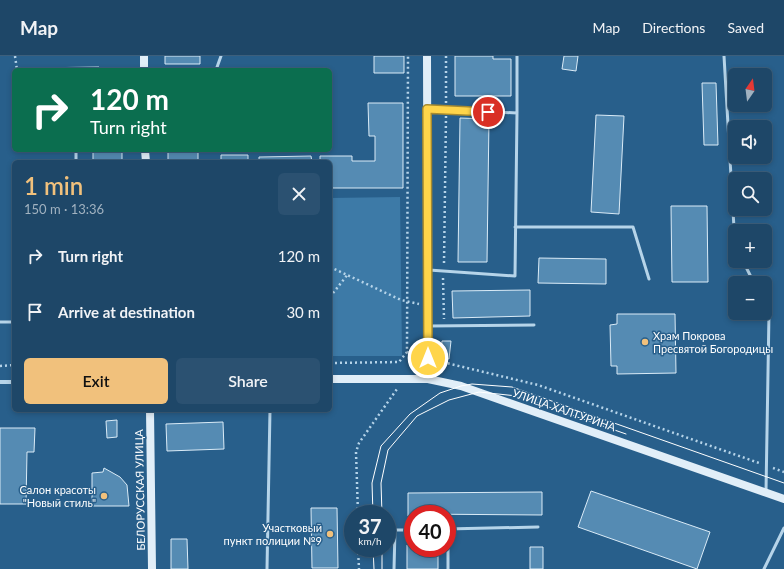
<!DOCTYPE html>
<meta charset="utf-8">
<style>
:root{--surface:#1e4768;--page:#2b5171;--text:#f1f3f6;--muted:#a1b2c0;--line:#3c5f7c;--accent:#f1c17c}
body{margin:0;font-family:Lato,sans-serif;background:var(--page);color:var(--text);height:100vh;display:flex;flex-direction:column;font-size:15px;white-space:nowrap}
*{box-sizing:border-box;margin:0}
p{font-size:13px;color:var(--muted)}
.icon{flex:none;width:22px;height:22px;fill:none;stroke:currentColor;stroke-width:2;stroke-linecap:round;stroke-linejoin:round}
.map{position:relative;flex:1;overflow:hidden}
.details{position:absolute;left:12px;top:104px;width:320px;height:252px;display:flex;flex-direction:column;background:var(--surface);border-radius:6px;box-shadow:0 2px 6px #0003,0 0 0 1px var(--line)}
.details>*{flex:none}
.banner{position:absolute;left:12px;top:12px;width:320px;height:84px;border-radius:6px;box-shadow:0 2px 6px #0003,0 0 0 1px var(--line);background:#0b6e4f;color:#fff;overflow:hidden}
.needle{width:26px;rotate:14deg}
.buttons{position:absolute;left:728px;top:12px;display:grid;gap:8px}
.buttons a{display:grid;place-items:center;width:44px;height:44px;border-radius:6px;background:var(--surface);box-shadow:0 2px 6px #0003,0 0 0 1px var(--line);font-size:20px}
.speed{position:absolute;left:344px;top:449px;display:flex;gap:8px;font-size:20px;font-weight:700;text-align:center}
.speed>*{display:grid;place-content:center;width:52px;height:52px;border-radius:50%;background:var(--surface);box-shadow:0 2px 6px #0003,0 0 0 1px var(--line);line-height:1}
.speed small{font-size:10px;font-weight:400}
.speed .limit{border:6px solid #d22;background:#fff;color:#111}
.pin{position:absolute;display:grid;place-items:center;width:34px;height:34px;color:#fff;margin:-17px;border:2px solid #fff;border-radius:50%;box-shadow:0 1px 4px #0007}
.me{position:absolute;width:44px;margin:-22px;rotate:0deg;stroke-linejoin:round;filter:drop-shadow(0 0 3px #0008)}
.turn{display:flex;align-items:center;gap:14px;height:84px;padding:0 12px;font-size:18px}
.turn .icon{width:52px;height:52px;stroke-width:2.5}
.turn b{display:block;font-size:28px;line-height:34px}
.round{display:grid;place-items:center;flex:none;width:42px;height:42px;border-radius:6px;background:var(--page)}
.head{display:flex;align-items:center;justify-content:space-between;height:68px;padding:0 12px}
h1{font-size:24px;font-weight:600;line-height:30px;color:var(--accent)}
.action{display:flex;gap:8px;margin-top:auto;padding:8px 12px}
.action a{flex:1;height:46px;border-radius:6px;background:var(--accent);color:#111;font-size:16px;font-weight:600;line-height:46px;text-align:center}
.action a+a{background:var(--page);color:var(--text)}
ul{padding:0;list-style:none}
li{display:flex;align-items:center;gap:12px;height:56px;padding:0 12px}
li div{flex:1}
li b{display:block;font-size:15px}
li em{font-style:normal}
header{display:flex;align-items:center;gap:24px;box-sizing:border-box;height:56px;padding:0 20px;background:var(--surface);border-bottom:1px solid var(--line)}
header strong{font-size:19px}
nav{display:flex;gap:22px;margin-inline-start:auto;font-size:14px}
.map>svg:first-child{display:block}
.green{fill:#3d7aa7}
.building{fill:#558bb3;stroke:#daebf7}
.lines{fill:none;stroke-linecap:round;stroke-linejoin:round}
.path{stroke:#b6d4e9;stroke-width:2.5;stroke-dasharray:2 3;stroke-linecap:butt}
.lane{stroke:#b6d4e9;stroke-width:3}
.street{stroke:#b6d4e9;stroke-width:4}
.secondary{stroke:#e1eef8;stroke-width:8}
.tram{stroke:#fff;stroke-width:1}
.route-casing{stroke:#a68a30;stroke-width:10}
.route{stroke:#ffd54a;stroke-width:7}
.poi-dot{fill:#f1c17c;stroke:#285f8b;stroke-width:1.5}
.labels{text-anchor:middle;stroke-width:3;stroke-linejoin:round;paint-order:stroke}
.poi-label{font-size:11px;fill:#fff;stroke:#285f8b;text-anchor:end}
.street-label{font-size:11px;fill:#fff;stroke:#285f8b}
</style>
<header>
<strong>Map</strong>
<nav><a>Map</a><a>Directions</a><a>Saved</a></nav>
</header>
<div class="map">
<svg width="784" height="513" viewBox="0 0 784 513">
<rect width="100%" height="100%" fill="#285f8b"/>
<path class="green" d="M400,141L402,300H330V142Z"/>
<path class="building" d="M165,0H200V8H165Z
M374,0H404V17H374Z
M455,0H493V3H511V40H455Z
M564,0H578L576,15L562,13Z
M99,11V14H32V12Z
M702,27H716L718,89H704Z
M368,47H403V132H330V106H320V100H352V105H375V80H369Z
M596,59L624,60L619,158L591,156Z
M460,62L489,63L487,206H458Z
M93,94H122V106H93Z
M168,94H198V105H221V99H248V106H168Z
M311,100L312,106H259V101Z
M671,150H707L708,226H672Z
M539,202L606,203V228L538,227Z
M530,234V260L453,262L452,235Z
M617,258H675L676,317L617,318V310H611L610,269L617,268Z
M442,285H451L449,303L440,302Z
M117,364V381L107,382L106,365Z
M223,366L224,393L167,395L166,368Z
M0,372H35L34,396H27L26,448H0Z
M104,412L120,421L127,429L129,450H92V417L103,416Z
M591,435L710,476L697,513L578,471Z
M542,436V459L413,458V460H408V437Z
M311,452H337L338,512H312Z
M171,483H187L188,513H171Z
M407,489H413V492H438V513H407Z
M530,491H543V513H530Z"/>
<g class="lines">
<path class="path" d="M15,0L17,14
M446,47V0
M444,207L446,60
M330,211L401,244L419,248
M443,222L444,263
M330,241L348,218
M407,296L418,299
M438,305L538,329L759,407
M330,307L399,306L407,296L408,0
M0,310L14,309
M773,412L784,416
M358,458L356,396L359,387L397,333
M358,492L359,513"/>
<path class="lane" d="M724,0L735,189
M216,14L221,0
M427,53L517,57L515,220L429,214
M517,57V0
M76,94V106
M515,171H633L649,223
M743,205L754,227
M765,250L769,257L766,435
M0,266H14
M429,270L534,269
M447,473L538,471
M448,473V513
M267,513L270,354
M394,513L395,474H413
M764,513L784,472"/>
<path class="street" d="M0,326H14"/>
<path class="secondary" d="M144,0V14
M427,0L428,323
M145,94L146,106
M330,323H428L461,330L784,443
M150,354L152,513"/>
<path class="tram" d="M373,458L372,427L381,390L410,358L440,337L461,330L472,328L512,331L784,427
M382,458L381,427L388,394L417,360L449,344L479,336L517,340L626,378
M373,492L374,513
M382,492V513"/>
</g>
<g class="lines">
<defs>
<path id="route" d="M428,302L427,53L488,56"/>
</defs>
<use href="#route" class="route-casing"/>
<use href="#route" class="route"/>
</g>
<g class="poi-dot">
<circle cx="645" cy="286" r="4"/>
<circle cx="104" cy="440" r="4"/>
<circle cx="330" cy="478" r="4"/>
</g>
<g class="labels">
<g class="poi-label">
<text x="653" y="284" text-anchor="start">Храм Покрова<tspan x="653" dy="13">Пресвятой Богородицы</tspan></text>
<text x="96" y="438">Салон красоты<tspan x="96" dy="13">"Новый стиль"</tspan></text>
<text x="322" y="476">Участковый<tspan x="322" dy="13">пункт полиции №9</tspan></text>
</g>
<g class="street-label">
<text transform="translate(564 354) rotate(19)" y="4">УЛИЦА ХАЛТУРИНА</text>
<text transform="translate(140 434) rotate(-91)" y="4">БЕЛОРУССКАЯ УЛИЦА</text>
</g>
</g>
</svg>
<div class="buttons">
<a><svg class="needle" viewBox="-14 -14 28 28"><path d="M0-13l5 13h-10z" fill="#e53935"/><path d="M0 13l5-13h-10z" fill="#a1b2c0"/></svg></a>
<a><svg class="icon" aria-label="sound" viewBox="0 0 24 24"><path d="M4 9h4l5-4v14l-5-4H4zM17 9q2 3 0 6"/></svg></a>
<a><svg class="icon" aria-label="search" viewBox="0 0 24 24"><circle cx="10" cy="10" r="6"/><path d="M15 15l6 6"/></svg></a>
<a>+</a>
<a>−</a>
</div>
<div class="speed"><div>37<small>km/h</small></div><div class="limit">40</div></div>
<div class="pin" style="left:488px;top:56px;background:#d93025"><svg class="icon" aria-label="arrive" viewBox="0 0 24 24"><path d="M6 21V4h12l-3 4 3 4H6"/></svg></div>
<svg class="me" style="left:428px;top:302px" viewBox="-20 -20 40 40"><circle r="17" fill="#ffd54a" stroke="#fff" stroke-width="3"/><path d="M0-11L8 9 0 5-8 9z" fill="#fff"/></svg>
<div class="banner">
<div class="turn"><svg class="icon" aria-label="right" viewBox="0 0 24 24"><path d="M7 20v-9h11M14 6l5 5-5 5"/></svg><div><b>120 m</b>Turn right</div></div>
</div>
<section class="details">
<div class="head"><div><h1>1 min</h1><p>150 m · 13:36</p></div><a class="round"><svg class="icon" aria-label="close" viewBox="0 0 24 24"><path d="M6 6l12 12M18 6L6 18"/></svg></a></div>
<ul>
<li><svg class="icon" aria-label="right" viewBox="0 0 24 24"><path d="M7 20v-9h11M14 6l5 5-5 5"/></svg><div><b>Turn right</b></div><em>120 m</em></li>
<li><svg class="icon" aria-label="arrive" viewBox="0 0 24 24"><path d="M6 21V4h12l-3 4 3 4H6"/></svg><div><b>Arrive at destination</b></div><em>30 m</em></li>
</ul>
<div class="action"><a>Exit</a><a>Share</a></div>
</section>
</div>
